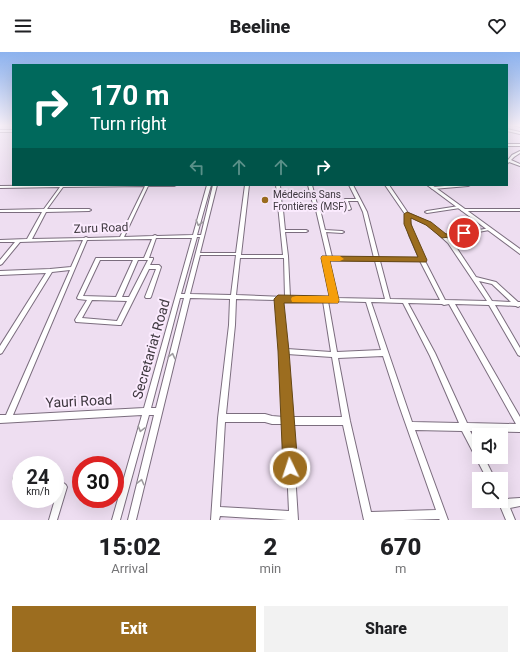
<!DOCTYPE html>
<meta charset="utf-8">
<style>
:root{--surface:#fff;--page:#f2f2f2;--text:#202124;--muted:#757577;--accent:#9c6d1f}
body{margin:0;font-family:Roboto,sans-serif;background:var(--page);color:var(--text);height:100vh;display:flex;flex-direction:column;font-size:15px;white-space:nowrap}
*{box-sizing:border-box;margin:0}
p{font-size:13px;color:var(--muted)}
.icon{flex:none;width:22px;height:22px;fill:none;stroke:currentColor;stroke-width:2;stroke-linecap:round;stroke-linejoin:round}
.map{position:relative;height:468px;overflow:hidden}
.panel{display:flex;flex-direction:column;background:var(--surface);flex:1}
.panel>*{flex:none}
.banner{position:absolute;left:12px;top:12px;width:496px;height:122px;border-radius:0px;box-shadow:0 4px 16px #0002;background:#00695c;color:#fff;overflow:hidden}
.tools{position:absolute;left:472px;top:376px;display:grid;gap:8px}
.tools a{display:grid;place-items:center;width:36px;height:36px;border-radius:0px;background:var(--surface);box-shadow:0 4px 16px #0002;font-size:20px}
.speed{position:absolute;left:12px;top:404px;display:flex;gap:8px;font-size:20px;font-weight:700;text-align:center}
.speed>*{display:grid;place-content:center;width:52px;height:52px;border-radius:50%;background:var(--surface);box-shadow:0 4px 16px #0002;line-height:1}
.speed small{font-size:10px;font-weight:400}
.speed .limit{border:6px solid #d22;background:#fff;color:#111}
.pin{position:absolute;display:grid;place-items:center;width:34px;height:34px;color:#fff;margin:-17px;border:2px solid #fff;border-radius:50%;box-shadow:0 1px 4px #0007}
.me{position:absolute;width:44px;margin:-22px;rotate:356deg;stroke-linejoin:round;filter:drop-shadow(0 0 3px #0008)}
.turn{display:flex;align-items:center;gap:14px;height:84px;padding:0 12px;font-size:18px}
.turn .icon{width:52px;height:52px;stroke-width:2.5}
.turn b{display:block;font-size:28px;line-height:34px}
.lanes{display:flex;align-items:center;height:38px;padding:0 12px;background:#0003;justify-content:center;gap:20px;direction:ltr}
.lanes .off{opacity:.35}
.eta{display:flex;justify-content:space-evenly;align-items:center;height:68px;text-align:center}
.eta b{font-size:24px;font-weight:800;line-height:28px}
.cta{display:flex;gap:8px;margin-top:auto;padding:8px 12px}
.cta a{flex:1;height:46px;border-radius:0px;background:var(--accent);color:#fff;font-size:16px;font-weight:800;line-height:46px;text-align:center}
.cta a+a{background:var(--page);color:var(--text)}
header{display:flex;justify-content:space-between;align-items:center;height:52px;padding:0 12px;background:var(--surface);font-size:18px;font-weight:800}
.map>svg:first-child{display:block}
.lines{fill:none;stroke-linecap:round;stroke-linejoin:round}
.minor-casing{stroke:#7b6d7e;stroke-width:2}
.tertiary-casing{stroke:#7b6d7e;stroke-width:2}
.minor{fill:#fff;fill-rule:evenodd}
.tertiary{fill:#fff;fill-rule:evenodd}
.oneway{stroke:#9e9c9f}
.route{fill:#9c6d1f;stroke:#654714}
.slow{fill:#f59e0b}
.poi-dot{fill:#9c6d1f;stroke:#fbebfe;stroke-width:1.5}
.labels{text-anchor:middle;stroke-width:4;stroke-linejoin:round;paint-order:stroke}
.far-poi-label{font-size:10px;fill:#3e383f;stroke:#fbebfe;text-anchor:start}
.street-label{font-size:12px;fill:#3e383f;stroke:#fbebfe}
.near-street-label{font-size:14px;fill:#3e383f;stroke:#fbebfe}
</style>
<header><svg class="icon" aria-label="menu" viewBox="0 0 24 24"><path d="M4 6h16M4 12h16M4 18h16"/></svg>Beeline<svg class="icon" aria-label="heart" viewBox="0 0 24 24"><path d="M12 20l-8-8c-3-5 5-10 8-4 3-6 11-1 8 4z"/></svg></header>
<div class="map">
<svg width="520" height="468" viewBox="0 0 520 468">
<rect width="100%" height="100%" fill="#eedef1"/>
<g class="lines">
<defs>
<path id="minor" d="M514,73H520V75Z
M507,77L520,80V82L507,79Z
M0,78H13V80H0Z
M507,92H520V94H507Z
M520,99V101L514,105L511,108L520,112V114L509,110L507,112V107L508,108L512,103Z
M87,133H176L174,134H148L124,185L153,184L155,183L157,184L193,183L207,133H211L197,183H201L213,133H217L200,201H236L245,133H249L241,203H283L276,133H280L282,156H314L308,133H312L318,156L320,157L325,178L342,179L344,180L342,181L326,180L332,205L374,206L363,160L358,149H348L351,157L349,158L347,157L344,148L345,147H356L349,133H353L367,160L379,206H419L409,183L406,172L405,162L385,133H389L408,161L430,171L445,184L490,176L491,177L489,178L447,186L452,189L476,225L496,230L518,250H520V254L518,255L516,254L495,253L520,296V304L518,303L489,253L455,252L520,365V380L470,379L479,395V405H484L495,427H487L462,379L415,378L448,468H440L439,467L403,468H364L343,373H292L298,468H287L220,464L219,468H211L218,366L229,273L230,247L190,246L136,468H128L154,363H149L120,468H112L142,363L0,371V363H6L70,218L52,220L2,301L0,302V294L46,221L0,223V219L50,217L71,215L83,188L20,190L2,212L0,213V208L15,190H0V188L27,187L42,160H0V158L44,157L60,135L0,136V134ZM145,134L120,185L88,186L86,185L84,186L32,187L46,160L89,159L91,158L89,157H47L63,135ZM283,158H316L327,205H323V206L331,246L290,245L288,204L285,180H306L308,179L306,178H285ZM409,164L428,173L448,191L487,249L445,248L425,209V208C418,201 411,176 409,164ZM197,185H200L185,242H181ZM156,186H192L144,356L13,363L87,188L152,187L144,206H96L77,246L78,247L87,248L75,268L76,270L119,273H121L149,217H156L145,245L146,246H150L151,245L161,215L159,213H150L153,207V206H149ZM200,203H236L231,243L190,242ZM240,206H284L285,245L236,243ZM100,208H133L116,245L83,244ZM138,208H148L129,245H122ZM328,208L375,209L385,247L336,246ZM380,209H420L440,248L390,247ZM479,229L492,232L511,250L492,249ZM180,246H184L156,356H151ZM236,247L276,248L281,299L284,365L272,364L265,362H226L235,273ZM92,248L127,249L117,269L82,266ZM281,248L323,249L331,300L287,297ZM328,249L366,250L381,298L337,300ZM371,250L403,251L430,304L459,371L412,370ZM408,251L442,252L444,253L449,252L516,372L467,371L435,301ZM287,302L332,305L342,365H292ZM383,304L399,353L436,458L371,460L350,369L338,306ZM225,370H265L272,372H285L289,459L220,455Z
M456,133H470L468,134L433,137L431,136L433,135Z
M459,154L461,155L460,156L427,161L425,160L427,159Z
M462,157H520V159H463L461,158Z
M21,422V430L17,431L14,430L13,427L14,424Z
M55,429C60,429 65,430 67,435L57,468H49L58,437H55Z
M501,442L504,443L506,447L520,446V454L510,456L515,468H506L498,449H501Z"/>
<path id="tertiary" d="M427,133H432L520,197V202Z"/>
</defs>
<use href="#minor" class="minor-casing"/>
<use href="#tertiary" class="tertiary-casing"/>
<use href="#minor" class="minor"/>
<use href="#tertiary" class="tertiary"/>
</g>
<defs><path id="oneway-chevron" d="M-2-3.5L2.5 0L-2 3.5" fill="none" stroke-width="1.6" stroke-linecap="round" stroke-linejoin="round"/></defs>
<g class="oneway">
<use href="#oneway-chevron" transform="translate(199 171) rotate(106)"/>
<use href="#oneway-chevron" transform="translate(172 304) rotate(-76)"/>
<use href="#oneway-chevron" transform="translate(141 377) rotate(105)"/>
<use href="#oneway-chevron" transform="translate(141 430) rotate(-76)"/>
</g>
<linearGradient id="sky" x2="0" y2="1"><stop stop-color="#8cb2ee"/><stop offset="0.53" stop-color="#f7f0f9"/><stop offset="1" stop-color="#f7f0f9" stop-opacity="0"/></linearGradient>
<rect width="520" height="139" fill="url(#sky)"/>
<path class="route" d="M407,160L431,170L446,182L464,179L468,181L464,183L442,186L426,173L411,166V172L427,208L426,210L330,209L339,248L338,251H284L289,299L298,416L295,422L290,424L285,422L283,416L278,299L274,247L278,243L329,244L321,206L322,204L418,205L404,172V162Z"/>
<path class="slow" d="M322,204H340L344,207L340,209H330L339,248L338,251L292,250L291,247L292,245L296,244H329L321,206Z"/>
<circle class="poi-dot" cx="265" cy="148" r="4"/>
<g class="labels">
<g class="far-poi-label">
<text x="273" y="146">Médecins Sans<tspan x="273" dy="12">Frontières (MSF)</tspan></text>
</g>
<g class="street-label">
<text transform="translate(101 176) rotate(-2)" y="4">Zuru Road</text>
</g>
<g class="near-street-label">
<text transform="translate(151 297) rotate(-74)" y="5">Secretariat Road</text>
<text transform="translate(79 349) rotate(-3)" y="5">Yauri Road</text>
</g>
</g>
</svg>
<div class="tools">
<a><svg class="icon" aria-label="sound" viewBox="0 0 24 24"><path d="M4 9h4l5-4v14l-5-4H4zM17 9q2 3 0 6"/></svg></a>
<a><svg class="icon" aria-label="search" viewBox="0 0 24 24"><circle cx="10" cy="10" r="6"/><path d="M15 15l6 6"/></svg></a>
</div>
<div class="speed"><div>24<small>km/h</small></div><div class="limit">30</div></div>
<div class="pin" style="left:464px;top:181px;background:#d93025"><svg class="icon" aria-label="arrive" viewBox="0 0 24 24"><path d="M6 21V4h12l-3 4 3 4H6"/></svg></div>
<svg class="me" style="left:290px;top:416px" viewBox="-20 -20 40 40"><circle r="17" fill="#9c6d1f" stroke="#fff" stroke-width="3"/><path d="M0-11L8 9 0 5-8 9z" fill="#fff"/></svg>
<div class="banner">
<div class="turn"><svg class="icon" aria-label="right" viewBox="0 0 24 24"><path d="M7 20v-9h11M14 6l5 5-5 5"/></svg><div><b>170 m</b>Turn right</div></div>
<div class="lanes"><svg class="icon off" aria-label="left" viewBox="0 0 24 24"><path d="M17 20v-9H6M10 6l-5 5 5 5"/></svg><svg class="icon off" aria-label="ahead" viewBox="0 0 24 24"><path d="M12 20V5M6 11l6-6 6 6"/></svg><svg class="icon off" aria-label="ahead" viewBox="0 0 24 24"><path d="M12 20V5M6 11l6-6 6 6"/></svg><svg class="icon" aria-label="right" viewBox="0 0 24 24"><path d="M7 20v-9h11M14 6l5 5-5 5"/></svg></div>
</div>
</div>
<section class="panel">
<div class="eta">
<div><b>15:02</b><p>Arrival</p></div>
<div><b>2</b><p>min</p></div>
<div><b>670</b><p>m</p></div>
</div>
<div class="cta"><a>Exit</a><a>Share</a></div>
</section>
